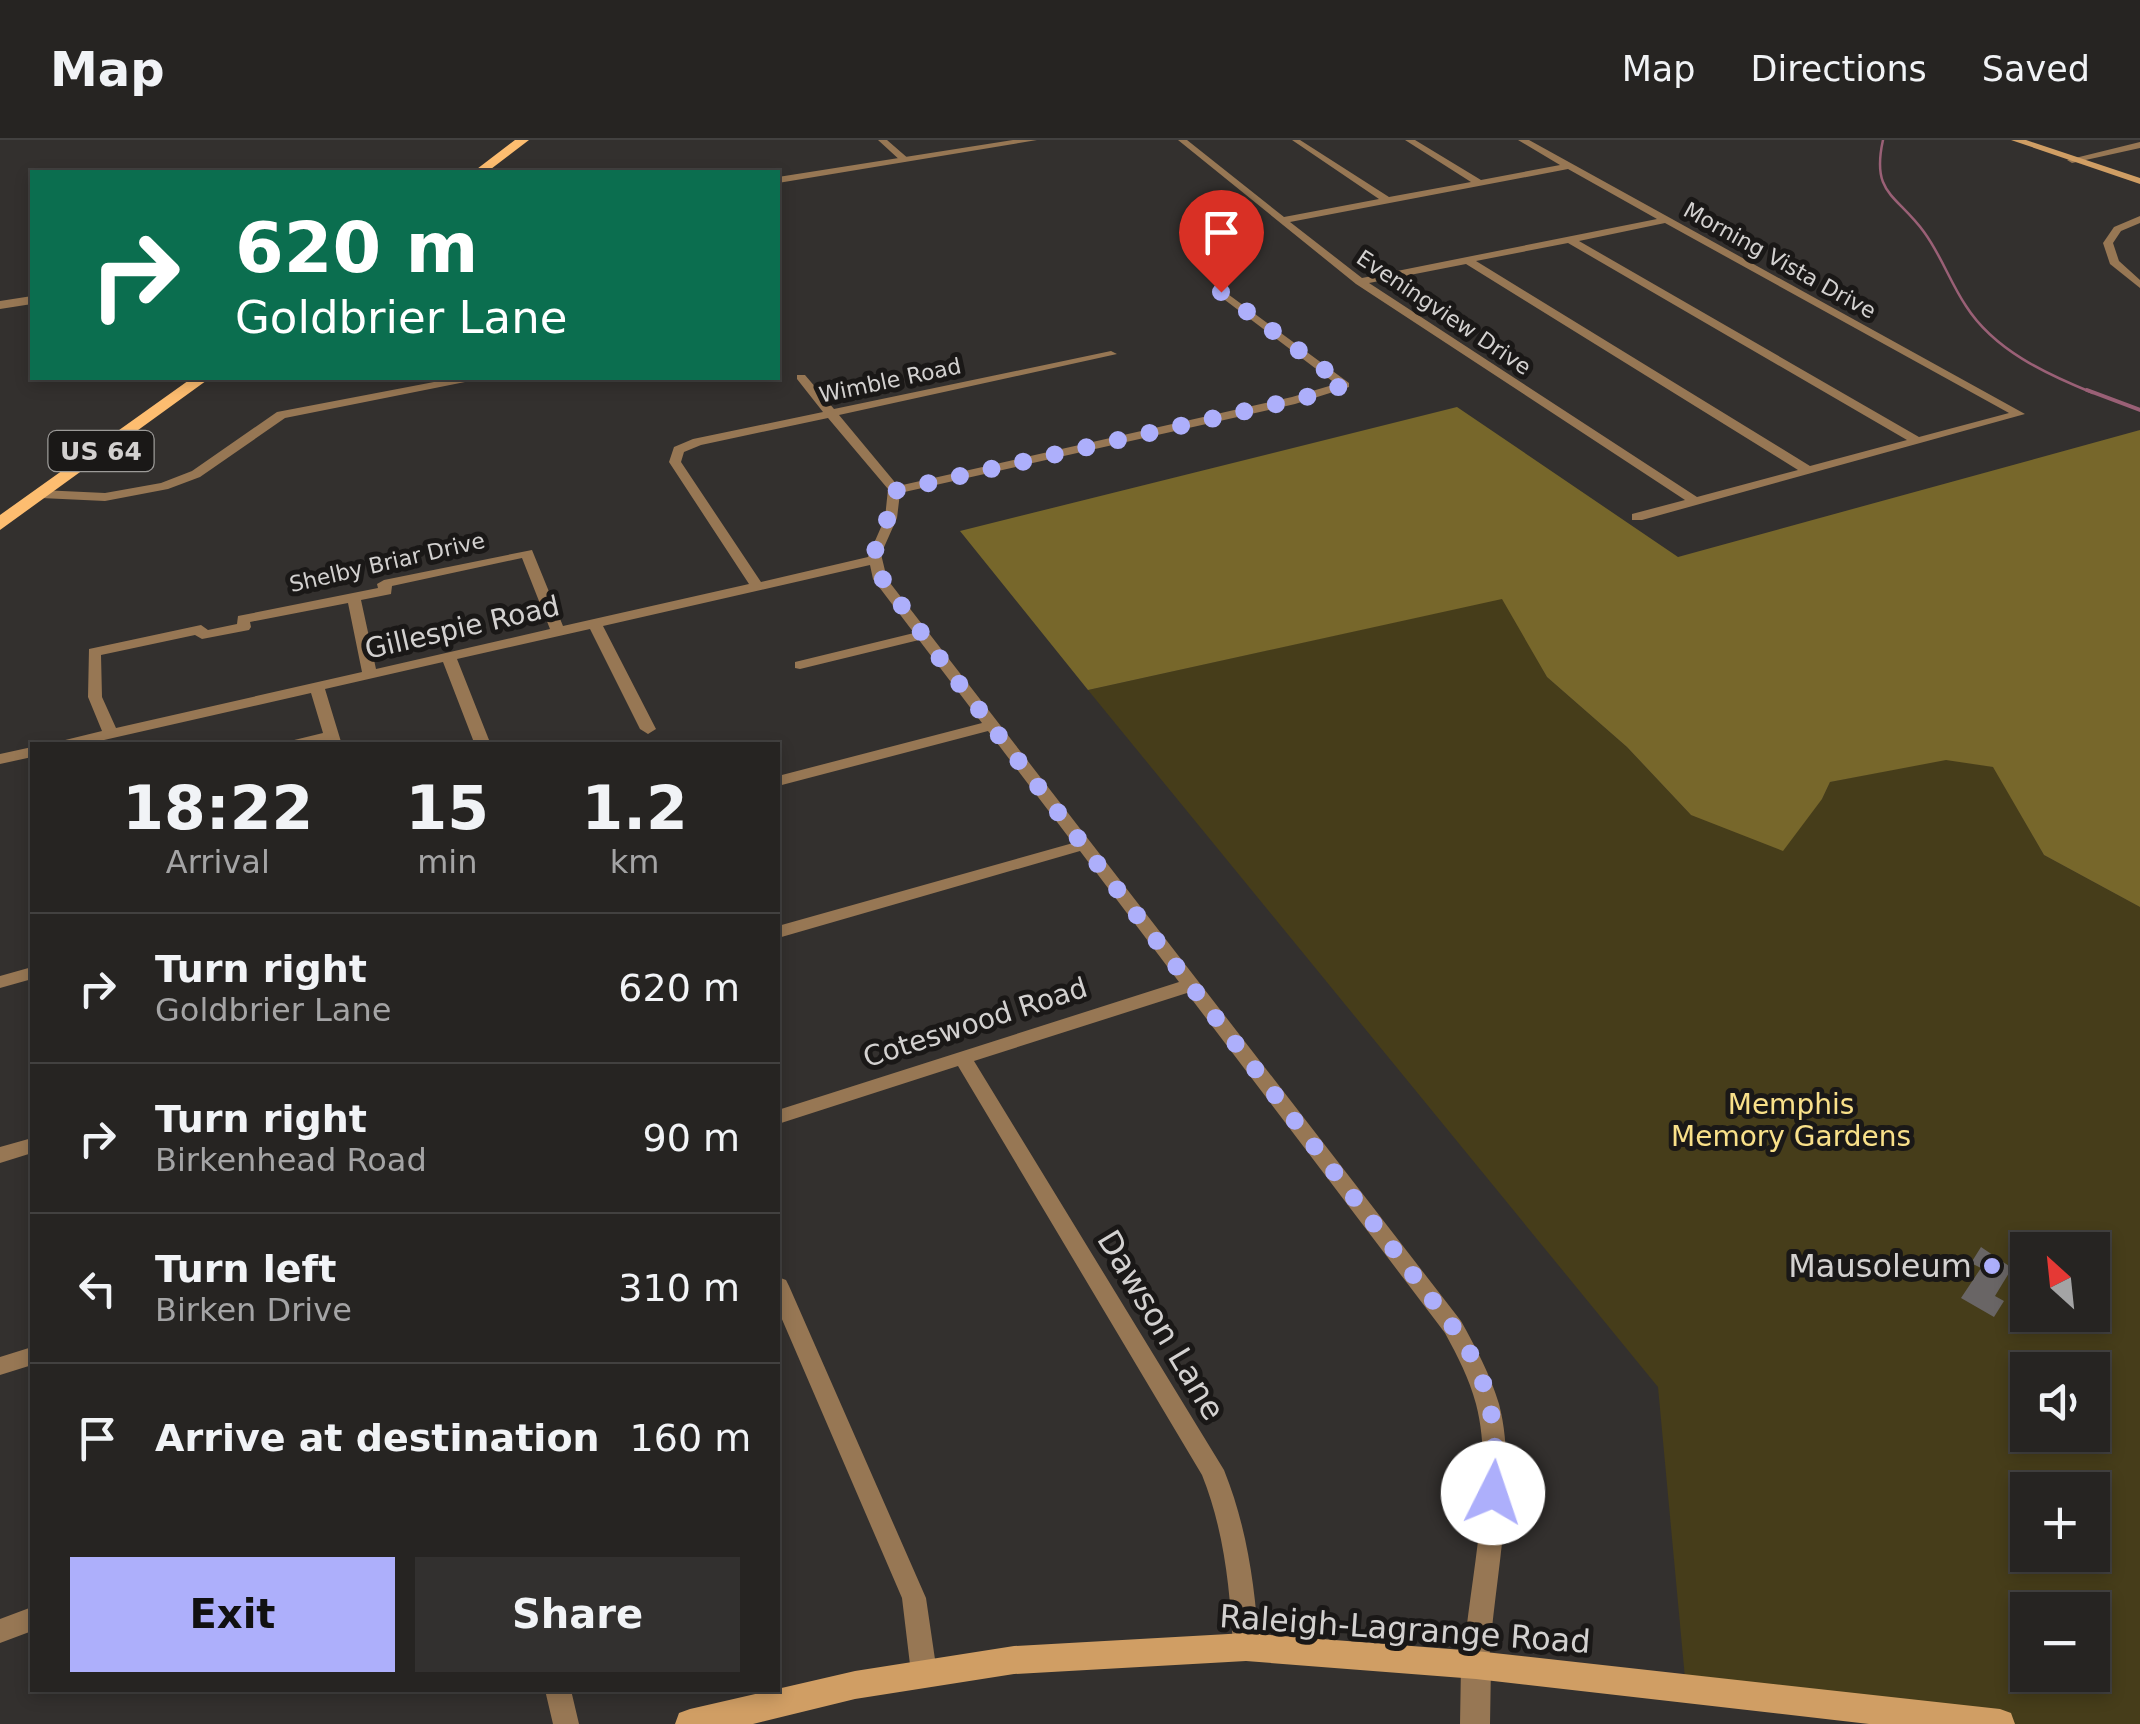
<!DOCTYPE html>
<meta charset="utf-8">
<style>
:root{--surface:#262422;--page:#32302f;--text:#f1f3f6;--muted:#a4a4a5;--line:#424140;--accent:#adaffb}
body{margin:0;font-family:"DejaVu Sans",sans-serif;background:var(--page);color:var(--text);height:100vh;display:flex;flex-direction:column;font-size:38px;white-space:nowrap}
*{box-sizing:border-box;margin:0}
p{font-size:32px;color:var(--muted)}
.icon{flex:none;width:55px;height:55px;fill:none;stroke:currentColor;stroke-width:2;stroke-linecap:round;stroke-linejoin:round}
.map{position:relative;flex:1;overflow:hidden}
.panel{position:absolute;left:30px;top:602px;width:750px;height:950px;display:flex;flex-direction:column;background:var(--surface);border-radius:0px;box-shadow:0 5px 15px #0003,0 0 0 2px var(--line)}
.panel>*{flex:none}
.top-card{position:absolute;left:30px;top:30px;width:750px;height:210px;border-radius:0px;box-shadow:0 5px 15px #0003,0 0 0 2px var(--line);background:#0b6e4f;color:#fff;overflow:hidden}
.needle{width:65px;rotate:333deg}
.buttons{position:absolute;left:2010px;top:1092px;display:grid;gap:20px}
.buttons a{display:grid;place-items:center;width:100px;height:100px;border-radius:0px;background:var(--surface);box-shadow:0 5px 15px #0003,0 0 0 2px var(--line);font-size:50px}
.pin{position:absolute;display:grid;place-items:center;width:85px;height:85px;color:#fff;margin:-102px -42px;border-radius:50% 50% 50% 0;rotate:-45deg;box-shadow:0 0 10px #0007}
.pin .icon{rotate:45deg}
.me{position:absolute;width:110px;margin:-55px;rotate:4deg;stroke-linejoin:round;filter:drop-shadow(0 0 8px #0008)}
.turn{display:flex;align-items:center;gap:35px;height:210px;padding:0 40px;font-size:45px}
.turn .icon{width:130px;height:130px;stroke-width:2.5}
.turn b{display:block;font-size:70px;line-height:85px}
.eta{display:flex;justify-content:space-evenly;align-items:center;height:170px;text-align:center}
.eta b{font-size:60px;font-weight:700;line-height:70px}
.primary-button{display:flex;gap:20px;margin-top:auto;padding:20px 40px}
.primary-button a{flex:1;height:115px;border-radius:0px;background:var(--accent);color:#111;font-size:40px;font-weight:700;line-height:115px;text-align:center}
.primary-button a+a{background:var(--page);color:var(--text)}
ul{padding:0;list-style:none}
li{display:flex;align-items:center;gap:30px;height:150px;padding:0 40px;border-top:2px solid var(--line)}
li div{flex:1}
li b{display:block;font-size:38px}
li em{font-style:normal}
header{display:flex;align-items:center;gap:60px;box-sizing:border-box;height:140px;padding:0 50px;background:var(--surface);border-bottom:2px solid var(--line)}
header strong{font-size:48px}
nav{display:flex;gap:55px;margin-inline-start:auto;font-size:35px}
.map>svg:first-child{display:block}
.green{fill:#463d1a;fill-rule:evenodd}
.forest{fill:#77672b}
.lines{fill:none;stroke-linecap:round;stroke-linejoin:round}
.stream-far1{stroke:#9a6076;stroke-width:2.5}
.stream{stroke:#9a6076;stroke-width:4}
.building{fill:#696565}
.minor{fill:#977754;fill-rule:evenodd}
.tertiary{fill:#977754;fill-rule:evenodd}
.secondary{fill:#d09e64;fill-rule:evenodd}
.primary{fill:#fdbd70;fill-rule:evenodd}
.route{stroke:#adaffb;stroke-width:18;stroke-dasharray:0 32.4}
.poi-dot{fill:#adaffb;stroke:#1a1817;stroke-width:4}
.labels{text-anchor:middle;stroke-width:10;stroke-linejoin:round;paint-order:stroke}
.far-street-label{font-size:22px;fill:#d3d1d0;stroke:#1a1817}
.shield{fill:#1a1817;stroke:#9c9a98;stroke-width:2.5}
.shield-label{font-size:25px;font-weight:bold;fill:#d3d1d0}
.street-label{font-size:28px;fill:#d3d1d0;stroke:#1a1817}
.park-label{font-size:28px;fill:#f9e089;stroke:#1a1817}
.near-poi-label{font-size:32px;fill:#d3d1d0;stroke:#1a1817;text-anchor:end}
.near-street-label{font-size:32px;fill:#d3d1d0;stroke:#1a1817}
</style>
<header>
<strong>Map</strong>
<nav><a>Map</a><a>Directions</a><a>Saved</a></nav>
</header>
<div class="map">
<svg width="2140" height="1584" viewBox="0 0 2140 1584">
<rect width="100%" height="100%" fill="#33302e"/>
<path class="green" d="M1503,458L1547,537L1627,607L1691,675L1822,659L1830,642L1946,619L1994,627L2044,715L2140,767V1584H2000L1686,1549L1658,1247L1088,550ZM2028,1110H2092V1175H2028ZM2028,1230H2092V1295H2028ZM2028,1350H2092V1415H2028ZM2028,1470H2092V1535H2028Z"/>
<path class="forest" d="M1457,267L1678,417L2140,290V767L2044,715L1993,627L1946,620L1830,642L1822,659L1783,711L1691,675L1627,607L1547,537L1502,459L1088,550L960,391Z"/>
<g class="lines">
<path class="stream-far1" d="M1883,0C1871,54 1896,54 1924,92C1941,115 1950,142 1966,166C1994,210 2046,234 2093,253"/>
<path class="stream" d="M2087,250L2140,270"/>
</g>
<path class="building" d="M1981,1107L2012,1128L1995,1156L2004,1161L1994,1177L1961,1158L1981,1128L1971,1123Z"/>
<g class="lines">
<path class="minor" d="M878,0H887L910,20L902,22Z
M1178,0H1187L1284,77L1379,59L1292,0H1300L1389,57L1471,42L1405,0H1415L1481,40L1560,25L1518,0H1529L2025,274L1642,380H1632V374L1685,360L1356,144ZM1568,29L1657,79L1362,138L1290,82ZM1665,83L2009,273L1919,297L1579,101ZM1568,103L1907,300L1810,326L1476,121ZM1466,124L1798,330L1697,357L1369,143Z
M2140,76V83L2121,91L2113,103L2119,121L2140,140V148L2110,124L2103,103L2114,87Z
M1221,149L1349,243V247L1295,264L900,353L897,378L881,414L887,439L1461,1181C1476,1208 1490,1234 1499,1264C1519,1341 1493,1445 1489,1525L1485,1534L1476,1537L1467,1534L1463,1525C1468,1446 1496,1340 1476,1264C1469,1238 1458,1217 1445,1193L1187,853L974,921L1224,1330C1247,1387 1255,1446 1259,1507L1255,1516L1246,1519L1237,1516L1233,1507C1230,1448 1224,1390 1202,1335L958,926L778,984V970L1179,842L1080,711L778,798V786L1073,703L988,591L778,646V636L982,583L919,500L800,529L795,528V522L914,493L873,439L870,425L603,486L656,589L648,594L640,589L590,489L457,519L491,605H475L443,522L325,549L342,605H326L325,601L310,605H283L286,602L323,593L311,553L82,605H54L57,602L102,591L88,557L89,509L201,485L208,490L237,484L238,476L378,448L377,444L384,440L532,410L563,486L749,444L669,322L674,307L693,299L823,272L797,239V235H805L834,269L1111,211L1117,214L839,275L898,346L1292,257L1336,244L1217,154L1216,152ZM828,278L888,349L885,378L868,417L761,442L681,322L684,312L701,305ZM522,418L550,489L376,529L361,460L391,454L392,446ZM348,463L362,532L116,588L102,557L101,515L195,495L202,499L249,490L251,487L250,482Z
M455,238H476L470,241L285,278L200,337L168,349L105,361L41,358L35,354L41,350L105,353L161,343L192,331L277,272Z
M32,607V617L0,624V614Z
M32,827V839L0,848V836Z
M32,998V1013L0,1023V1007Z
M778,1137L786,1140L789,1146L926,1458L937,1533L933,1542L924,1546L915,1542L911,1533L902,1458L778,1170Z
M32,1207V1225L0,1235V1217Z
M32,1467V1491L0,1503V1479Z
M545,1550H571L579,1584H553Z"/>
<path class="tertiary" d="M1013,0H1037L778,43V37Z
M2140,2V8L2072,23L2067,20Z
M32,156V164L0,169V161Z
M1476,1511L1486,1515L1491,1525L1490,1584H1460L1461,1525L1466,1515Z"/>
<path class="secondary" d="M2011,0H2026L2140,38V44Z
M1246,1493L1476,1511L2000,1569L2011,1573L2015,1584H1869L1476,1539L1246,1521L1014,1534L855,1559L753,1584H675L679,1573L690,1569L855,1531L1014,1506Z"/>
<path class="primary" d="M515,0H529L487,32H473Z
M192,238H210L0,390V375Z"/>
</g>
<g class="lines">
<path class="route" d="M1221,152L1345,245L1303,258L894,351C893,380 871,402 874,427L941,520L1460,1196C1492,1246 1499,1295 1493,1353"/>
</g>
<circle class="poi-dot" cx="1992" cy="1126" r="10"/>
<g class="labels">
<g class="far-street-label">
<text transform="translate(1780 120) rotate(29)" y="8">Morning Vista Drive</text>
<text transform="translate(1444 172) rotate(34)" y="8">Eveningview Drive</text>
<text transform="translate(890 240) rotate(-12)" y="8">Wimble Road</text>
<text transform="translate(387 422) rotate(-13)" y="8">Shelby Briar Drive</text>
</g>
<rect class="shield" x="48.5" y="291" width="105" height="40" rx="8"/>
<g class="shield-label">
<text x="101" y="320">US 64</text>
</g>
<g class="street-label">
<text transform="translate(462 487) rotate(-13)" y="10">Gillespie Road</text>
<text transform="translate(975 882) rotate(-18)" y="10">Coteswood Road</text>
</g>
<g class="park-label">
<text x="1791" y="974">Memphis<tspan x="1791" dy="32">Memory Gardens</tspan></text>
</g>
<g class="near-poi-label">
<text x="1972" y="1137">Mausoleum</text>
</g>
<g class="near-street-label">
<text transform="translate(1161 1185) rotate(59)" y="11">Dawson Lane</text>
<text transform="translate(1405 1489) rotate(4)" y="11">Raleigh-Lagrange Road</text>
</g>
</g>
</svg>
<div class="buttons">
<a><svg class="needle" viewBox="-14 -14 28 28"><path d="M0-13l5 13h-10z" fill="#e53935"/><path d="M0 13l5-13h-10z" fill="#a4a4a5"/></svg></a>
<a><svg class="icon" aria-label="sound" viewBox="0 0 24 24"><path d="M4 9h4l5-4v14l-5-4H4zM17 9q2 3 0 6"/></svg></a>
<a>+</a>
<a>−</a>
</div>
<div class="pin" style="left:1221px;top:152px;background:#d93025"><svg class="icon" aria-label="arrive" viewBox="0 0 24 24"><path d="M6 21V4h12l-3 4 3 4H6"/></svg></div>
<svg class="me" style="left:1493px;top:1353px" viewBox="-20 -20 40 40"><circle r="19" fill="#fff"/><path d="M0-13L10 11 0 6-10 11z" fill="#adaffb"/></svg>
<div class="top-card">
<div class="turn"><svg class="icon" aria-label="right" viewBox="0 0 24 24"><path d="M7 20v-9h11M14 6l5 5-5 5"/></svg><div><b>620 m</b>Goldbrier Lane</div></div>
</div>
<section class="panel">
<div class="eta">
<div><b>18:22</b><p>Arrival</p></div>
<div><b>15</b><p>min</p></div>
<div><b>1.2</b><p>km</p></div>
</div>
<ul>
<li><svg class="icon" aria-label="right" viewBox="0 0 24 24"><path d="M7 20v-9h11M14 6l5 5-5 5"/></svg><div><b>Turn right</b><p>Goldbrier Lane</p></div><em>620 m</em></li>
<li><svg class="icon" aria-label="right" viewBox="0 0 24 24"><path d="M7 20v-9h11M14 6l5 5-5 5"/></svg><div><b>Turn right</b><p>Birkenhead Road</p></div><em>90 m</em></li>
<li><svg class="icon" aria-label="left" viewBox="0 0 24 24"><path d="M17 20v-9H6M10 6l-5 5 5 5"/></svg><div><b>Turn left</b><p>Birken Drive</p></div><em>310 m</em></li>
<li><svg class="icon" aria-label="arrive" viewBox="0 0 24 24"><path d="M6 21V4h12l-3 4 3 4H6"/></svg><div><b>Arrive at destination</b></div><em>160 m</em></li>
</ul>
<div class="primary-button"><a>Exit</a><a>Share</a></div>
</section>
</div>
